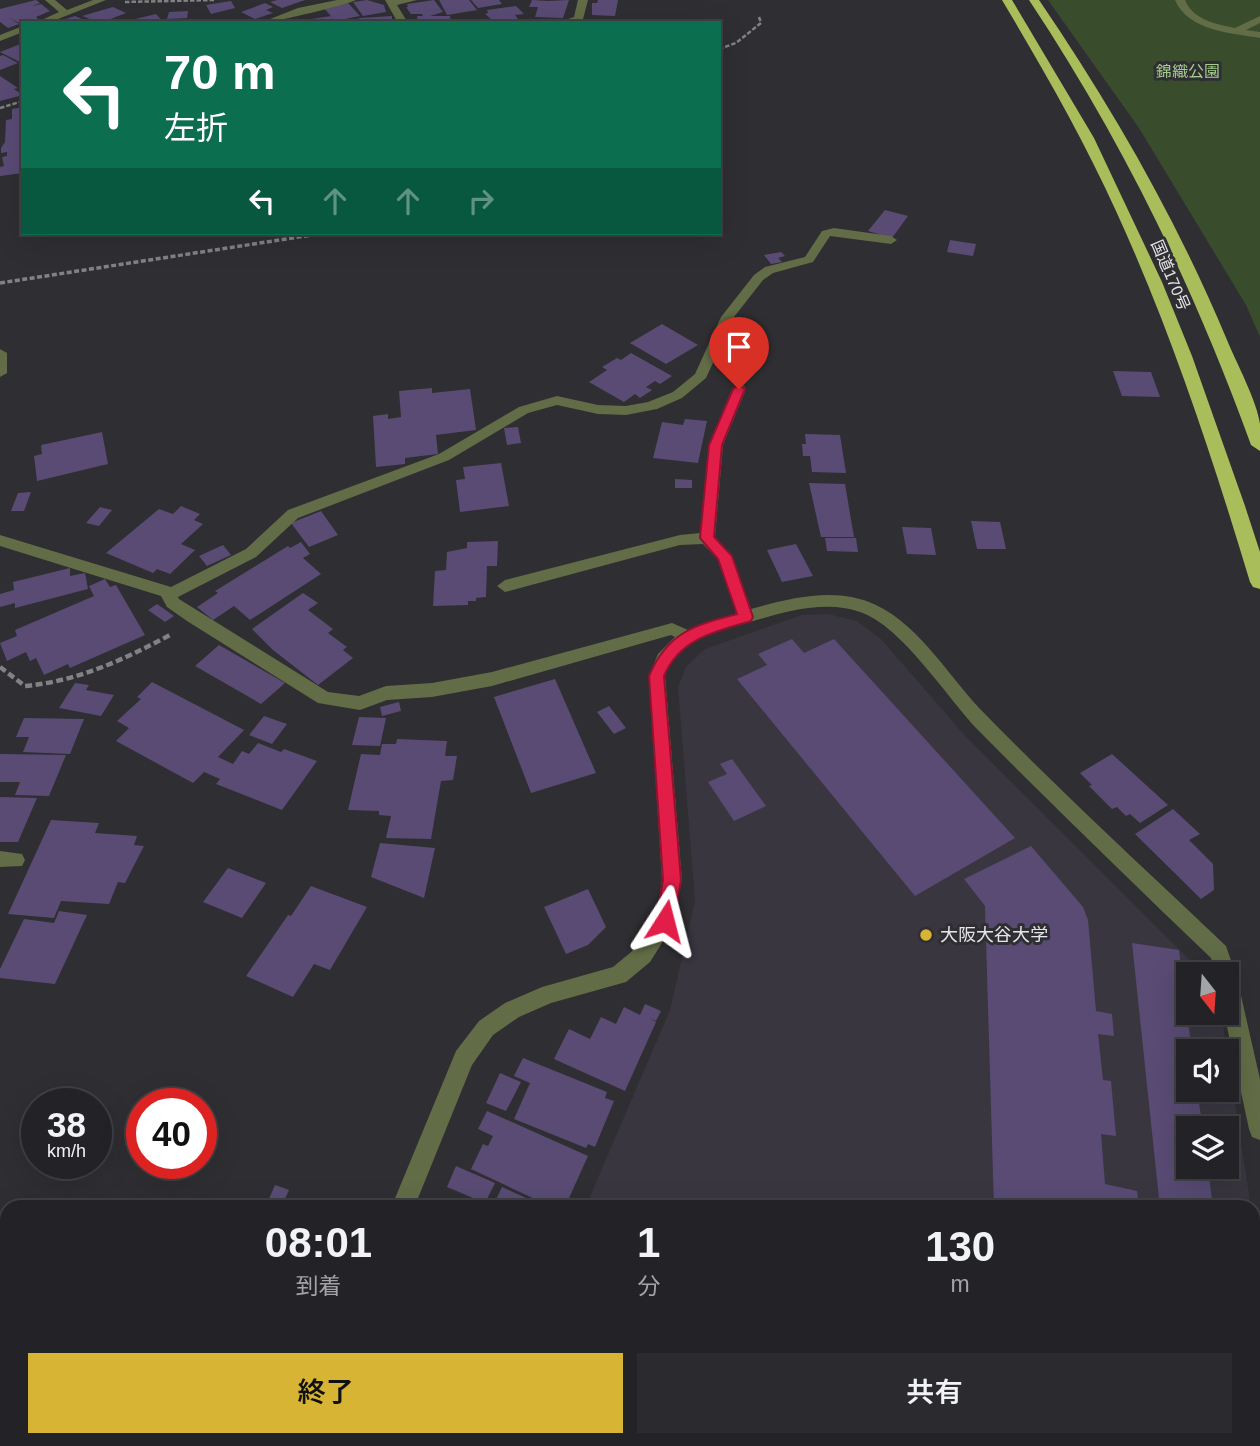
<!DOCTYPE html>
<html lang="ja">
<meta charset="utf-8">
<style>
:root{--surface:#232226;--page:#2b2a2e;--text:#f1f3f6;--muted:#a3a4a7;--line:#403f43;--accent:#d7b434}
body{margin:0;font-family:Arial,"Noto Sans JP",sans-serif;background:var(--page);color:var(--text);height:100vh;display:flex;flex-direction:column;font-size:26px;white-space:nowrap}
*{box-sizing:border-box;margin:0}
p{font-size:23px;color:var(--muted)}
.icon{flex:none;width:38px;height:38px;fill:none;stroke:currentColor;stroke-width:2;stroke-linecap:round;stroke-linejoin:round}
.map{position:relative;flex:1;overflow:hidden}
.sheet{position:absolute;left:0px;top:1200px;width:1260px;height:247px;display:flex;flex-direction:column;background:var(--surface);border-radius:21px 21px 0 0;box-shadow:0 7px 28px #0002,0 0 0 2px var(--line)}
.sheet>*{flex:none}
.banner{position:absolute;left:21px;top:21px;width:700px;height:214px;border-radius:0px;box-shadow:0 7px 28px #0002,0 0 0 2px var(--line);background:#0b6e4f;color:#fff;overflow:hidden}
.needle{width:46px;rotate:163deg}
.controls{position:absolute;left:1176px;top:962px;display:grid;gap:14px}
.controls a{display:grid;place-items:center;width:63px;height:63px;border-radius:0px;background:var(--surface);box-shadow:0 7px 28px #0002,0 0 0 2px var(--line);font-size:35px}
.speed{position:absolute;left:21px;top:1088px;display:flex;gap:14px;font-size:35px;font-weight:700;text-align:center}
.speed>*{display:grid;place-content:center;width:91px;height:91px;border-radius:50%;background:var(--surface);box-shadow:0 7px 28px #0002,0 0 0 2px var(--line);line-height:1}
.speed small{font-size:18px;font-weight:400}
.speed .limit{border:10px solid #d22;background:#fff;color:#111}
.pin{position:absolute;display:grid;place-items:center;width:60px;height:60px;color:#fff;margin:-72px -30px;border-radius:50% 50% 50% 0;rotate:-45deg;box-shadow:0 0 7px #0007}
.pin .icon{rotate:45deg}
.me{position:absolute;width:77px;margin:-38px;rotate:9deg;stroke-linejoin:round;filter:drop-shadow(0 0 5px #0008)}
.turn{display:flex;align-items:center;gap:24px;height:147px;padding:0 28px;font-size:32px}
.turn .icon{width:91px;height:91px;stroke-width:2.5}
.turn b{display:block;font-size:49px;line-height:60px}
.lanes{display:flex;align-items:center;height:66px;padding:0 28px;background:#0003;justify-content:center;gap:35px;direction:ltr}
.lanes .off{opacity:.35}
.eta{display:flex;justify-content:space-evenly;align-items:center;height:119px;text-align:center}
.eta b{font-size:42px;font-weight:600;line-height:49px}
.action{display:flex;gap:14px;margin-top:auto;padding:14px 28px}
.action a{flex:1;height:80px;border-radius:0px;background:var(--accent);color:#111;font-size:28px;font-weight:600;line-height:80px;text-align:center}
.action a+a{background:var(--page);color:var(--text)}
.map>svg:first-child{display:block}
.built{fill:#393640;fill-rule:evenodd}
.green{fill:#394d2d}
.building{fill:#594b74}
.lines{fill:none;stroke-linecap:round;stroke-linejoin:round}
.path-far2{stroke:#828184;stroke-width:2.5;stroke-dasharray:4.5 2;stroke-linecap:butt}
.path-far1{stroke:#828184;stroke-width:3.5;stroke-dasharray:5 2.5;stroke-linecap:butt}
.path{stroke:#828184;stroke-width:4.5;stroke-dasharray:7 3.5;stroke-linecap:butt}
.minor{fill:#626c46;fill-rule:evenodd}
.highway{fill:#a9be5b;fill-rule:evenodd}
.route{fill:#e11d48;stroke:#92132f;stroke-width:2}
.poi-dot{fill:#d7b434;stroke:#2f2e32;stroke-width:2.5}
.labels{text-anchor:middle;stroke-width:6;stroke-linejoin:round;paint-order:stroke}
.far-park-label{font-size:16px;fill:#a4cd8c;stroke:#2f2e32}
.far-street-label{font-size:16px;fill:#e6e5e7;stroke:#2f2e32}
.poi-label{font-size:18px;fill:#e6e5e7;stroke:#2f2e32;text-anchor:start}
</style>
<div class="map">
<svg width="1260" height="1446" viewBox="0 0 1260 1446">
<rect width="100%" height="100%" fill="#2f2e32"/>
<path class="built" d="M828,614L857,621L881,639L968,739L1198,968L1201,975H1188V1013H1210L1222,1019L1251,1207L585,1208L670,1010L695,901L678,687L686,667L705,649L802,615ZM1188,1052H1227V1090H1188ZM1188,1129H1227V1167H1188Z
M1253,1369L1260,1376V1446H483L486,1440H1253Z"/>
<path class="green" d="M1048,0H1260V337L1246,305L1139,128Z"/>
<path class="building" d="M36,0L40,3L32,6L41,4L50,11L36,17L38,19L21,24L8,17L19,24L8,28L0,22V9Z
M277,0H305L282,8L270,2Z
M367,0L384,5L386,12L363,16L353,2Z
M434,0L443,12L430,16H450L451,23H418L417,16H423L422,14H411L406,7H408L407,4Z
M439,0H469L477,10L447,15Z
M471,0H499L502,4L478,8Z
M532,0L548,1L569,0L563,18L535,17L538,7H529Z
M598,0H618L615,16L592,15V3H597Z
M231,1L235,8L211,14L206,5Z
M265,3L273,7L266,10L273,13L255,19L241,12Z
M348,3L360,16L335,21L323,7Z
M516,6L524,14L515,15L520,22L486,23L484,19H491L485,14L488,13L487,10Z
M113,7L126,13L100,23L82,16Z
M188,11L187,18L167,19L169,12Z
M156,14L164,23H123V22Z
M75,16L91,23H57L56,22Z
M331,16L335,23H307L305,20Z
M392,16V21L382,23H344L360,18Z
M23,43V61L20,62L0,52Z
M3,55L18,63L0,70V56Z
M0,76L18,88L14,89L23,95L0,101Z
M23,107V173L0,176V167L4,166L2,157L7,156V152L1,153V148L5,142L6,120L12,119V109Z
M885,210L908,216L892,238L868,231Z
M950,240L976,244L973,256L947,252Z
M781,252L785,256L778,258L782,262L771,264L764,255Z
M662,324L698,345L666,364L630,343Z
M631,353L672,376L660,384L655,381L646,387L652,390L640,398L635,394L624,402L589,382L607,370L602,367L617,358L621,360Z
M1113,371L1151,372L1160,397L1122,396Z
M432,388V393L470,389L476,430L436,435L438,454L405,458V464L376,467L373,416L388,414V419L401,417L399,391Z
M685,419L707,421L698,463L653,458L662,422L683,425Z
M518,427L521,443L507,445L504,428Z
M102,432L108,464L37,481L34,456L42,454L41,445Z
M805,434L840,435L846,473L812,472L810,456H803L802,444H806Z
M501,463L509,506L460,512L456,480L465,479L463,467Z
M675,479L692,480V488H675Z
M809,483L845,484L854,537H821Z
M31,492L24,511H11L18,493Z
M181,506L200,514L194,520L203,524L181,544L195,550L170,574L157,569L153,573L106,553L159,509L173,514Z
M100,507L112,510L99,526L86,523Z
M321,511L338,535L309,547L291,523Z
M971,521L1000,522L1006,549H977Z
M902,527L931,528L936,555L907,554Z
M825,538H856L858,552L827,551Z
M498,541L497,566H487L486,597L476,598V601H468V605L433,606L435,571L446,570L447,552L467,548V542Z
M301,542L310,554L303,558L321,574L250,620L234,606L213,620L197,607L218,593L215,591L288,546L290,548Z
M796,544L813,576L782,582L767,550Z
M223,545L231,555L207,566L199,556Z
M70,568V576L85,573L88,589L15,608V603L0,607V594L14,590L13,582Z
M105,579L110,587L116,585L145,635L70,668L68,664L44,675L36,658L30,661L26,652L7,661L0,643L17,636L15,630L94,596L89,586Z
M303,593L318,603L308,610L333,629L328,633L347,647L343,650L353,658L318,685L273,650L252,629Z
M157,604L174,616L165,622L148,610Z
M792,639L804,653L834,639L1015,838L915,896L737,679L767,665L758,654Z
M219,645L285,683L261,704L195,666Z
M555,679L596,773L531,793L494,697Z
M152,682L244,730L218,757L233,764L242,751L249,754L258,743L281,752L284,749L317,761L282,810L216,784L220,779L204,772L193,783L116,741L129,728L117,721L141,699L137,697Z
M75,683L89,685L86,690L114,695L101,716L59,708Z
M399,702L401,711L382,716L380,707Z
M609,706L626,728L614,734L597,712Z
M264,716L287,724L272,744L249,735Z
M359,717L386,718L380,746L352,745Z
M24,718L84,719L70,754L23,752L29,737H16Z
M397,739L447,741L445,756H457L453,780L441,781L431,839L386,838L391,816L379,815V811L348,810L361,754L380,755L382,744H396Z
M0,754L66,755L49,796L15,795L20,782H0Z
M1112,754L1168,805L1140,823L1130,814L1126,816L1117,807L1112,809L1089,786L1092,785L1080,773Z
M732,759L766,806L734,821L708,782L727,774L720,764Z
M0,797L37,798L18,842H0Z
M1173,809L1200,834L1189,840L1213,864L1214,890L1201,899L1135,834Z
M51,820L99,823L95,833L137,836L134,845L144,846L125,883L118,882L109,904L61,901L54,918L8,914Z
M380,843L435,848L424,898L371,877Z
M1031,846L1083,907L1088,920L1096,1011L1112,1014L1114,1036L1098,1034L1103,1080L1111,1081L1116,1136L1101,1134L1105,1184L1137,1191L1139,1208H994L985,906L964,879Z
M228,868L266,883L242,918L203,902Z
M311,886L367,907L330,970L314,964L293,997L246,976L288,915L291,916Z
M588,889L606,927L588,945L566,954L544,907Z
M59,911L87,915L55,984L0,978V969L24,919L54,923Z
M1132,943L1179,950L1192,1052H1188V1090H1197L1203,1129H1188V1167H1208L1213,1208H1160Z
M645,1004L661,1011L656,1021L649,1018L656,1022L625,1091L554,1059L569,1029L590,1039L601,1017L616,1024L624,1007L640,1015Z
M523,1058L607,1092L605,1098L614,1101L595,1147L588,1144L586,1148L514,1119L530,1083L514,1076Z
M500,1073L521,1082L506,1111L486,1103Z
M487,1111L588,1156L565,1207L561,1204L560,1208H554L471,1169L483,1144L488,1146L493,1136L478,1129Z
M456,1166L495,1183L485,1203L447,1187Z
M275,1185L289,1190L281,1208H265Z
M502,1187L548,1208H492Z
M7,1342V1412L0,1409V1354Z
M78,1440H144L141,1446H75Z
M181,1440H266L263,1446H178Z
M349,1440H396L393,1446H358L348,1442Z
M398,1440H424L436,1446H396Z
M1052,1440H1115L1116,1446H1052Z
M1177,1440H1222L1223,1446H1178Z"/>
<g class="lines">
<path class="path-far2" d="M125,2L215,0
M719,49L736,43L761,23L759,17
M0,108L23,101
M316,234L325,233"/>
<path class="path-far1" d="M0,283L325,233"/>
<path class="path" d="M0,667L25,686C78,681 123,660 170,635"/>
<path class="minor" d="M45,0H55L67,10L93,0H106L48,23H35L59,12Z
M337,0H356C347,5 271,23 260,23L298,8Z
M385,0H417L397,5L408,23H398Z
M578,0H588L582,23H556L574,17Z
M1175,0H1185C1193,20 1216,24 1235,28L1260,16V23L1246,30L1260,32V38C1231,33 1188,31 1175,0Z
M23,26V32L0,41V35Z
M834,228L891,236L897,240L891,244L830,236L813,262L773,273L763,280L734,317L706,378L682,398L657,409L626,415L598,414L557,405L528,413L449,460L298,518L256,557L178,597L179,599L328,692L359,696L386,686L432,683L492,672L672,623L688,630L737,614L717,558L703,544L680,545L505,592L497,586L505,580L680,535L700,533L709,445L732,389L739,385L744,386L746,389L723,445L715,537L732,556L751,609C791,598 836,586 876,605C922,627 950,679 985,714C1063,794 1145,869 1226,946L1237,978L1260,1079V1140L1252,1137L1249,1129L1224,1013H1227V975H1216L1211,958C1133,883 1055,808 979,731C947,698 902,626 860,612C819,598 774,616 735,626C706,634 675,645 665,676L682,880L672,927L650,962L626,982L551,1003L519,1017L493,1035L472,1065L414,1208H391L456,1051L479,1021L505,1003L542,987L613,967L636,948L656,918L662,880L649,676L658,654L675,637L671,635L492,686L432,697L387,700L360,710L318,703L187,621L167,607L161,596L0,546V535L171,587L246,549L288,510L439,454L519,407L557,396L598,405L626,406L648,402L673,392L695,374L721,317L754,275L765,267L805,257L822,231Z
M0,349L7,353V373L0,377Z
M0,851L22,854L25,860L22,866L0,867Z
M1253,1328L1260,1329V1353L1253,1352Z
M293,1440H319L317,1446H291Z
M827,1440H862L859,1446H825Z"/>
<path class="highway" d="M1002,0H1012L1094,138L1162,282L1192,356L1245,506L1260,552V589L1253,587L1250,582C1212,456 1171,331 1116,211C1083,138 1043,69 1002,0Z
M1029,0H1039C1112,107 1177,220 1227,340C1236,362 1257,401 1260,424C1260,432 1260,442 1260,451L1251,445C1194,287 1122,140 1029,0Z"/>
</g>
<path class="route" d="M739,385L745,389L722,445L714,537L732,556L753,617L751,621C715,632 680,638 664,676L681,880L674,921L672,927L665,929L659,927L656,921L663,880L649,676C667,633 694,625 737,614L718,559L700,538L709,445L733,389Z"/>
<circle class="poi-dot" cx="926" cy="935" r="7"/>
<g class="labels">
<g class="far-park-label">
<text x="1188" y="77">錦織公園</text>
</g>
<g class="far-street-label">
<text transform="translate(1171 275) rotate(67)" y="6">国道170号</text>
</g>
<g class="poi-label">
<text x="940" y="941">大阪大谷大学</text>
</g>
</g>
</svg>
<div class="controls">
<a><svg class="needle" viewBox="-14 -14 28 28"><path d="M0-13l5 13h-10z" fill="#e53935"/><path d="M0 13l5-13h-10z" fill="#a3a4a7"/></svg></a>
<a><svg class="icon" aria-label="sound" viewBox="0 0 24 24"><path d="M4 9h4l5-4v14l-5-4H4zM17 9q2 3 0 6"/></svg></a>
<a><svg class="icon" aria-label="layers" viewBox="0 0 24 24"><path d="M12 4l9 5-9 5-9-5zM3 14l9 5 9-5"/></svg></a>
</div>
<div class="speed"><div>38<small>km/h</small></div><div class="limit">40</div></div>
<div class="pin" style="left:739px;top:389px;background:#d93025"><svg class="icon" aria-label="arrive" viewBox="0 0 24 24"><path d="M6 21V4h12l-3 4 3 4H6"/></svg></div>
<svg class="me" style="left:665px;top:921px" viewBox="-20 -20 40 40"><path d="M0-17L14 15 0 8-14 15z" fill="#e11d48" stroke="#fff" stroke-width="4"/></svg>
<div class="banner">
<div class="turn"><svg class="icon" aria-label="left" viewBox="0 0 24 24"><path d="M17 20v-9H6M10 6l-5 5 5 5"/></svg><div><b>70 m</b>左折</div></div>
<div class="lanes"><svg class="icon" aria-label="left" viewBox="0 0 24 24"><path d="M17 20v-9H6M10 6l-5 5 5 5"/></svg><svg class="icon off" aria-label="ahead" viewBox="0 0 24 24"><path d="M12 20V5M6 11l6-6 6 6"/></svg><svg class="icon off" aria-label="ahead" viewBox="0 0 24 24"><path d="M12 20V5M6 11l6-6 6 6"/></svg><svg class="icon off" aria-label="right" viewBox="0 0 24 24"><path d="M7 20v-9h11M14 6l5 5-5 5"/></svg></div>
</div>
<section class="sheet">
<div class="eta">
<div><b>08:01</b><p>到着</p></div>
<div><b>1</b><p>分</p></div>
<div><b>130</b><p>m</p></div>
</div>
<div class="action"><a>終了</a><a>共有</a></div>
</section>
</div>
